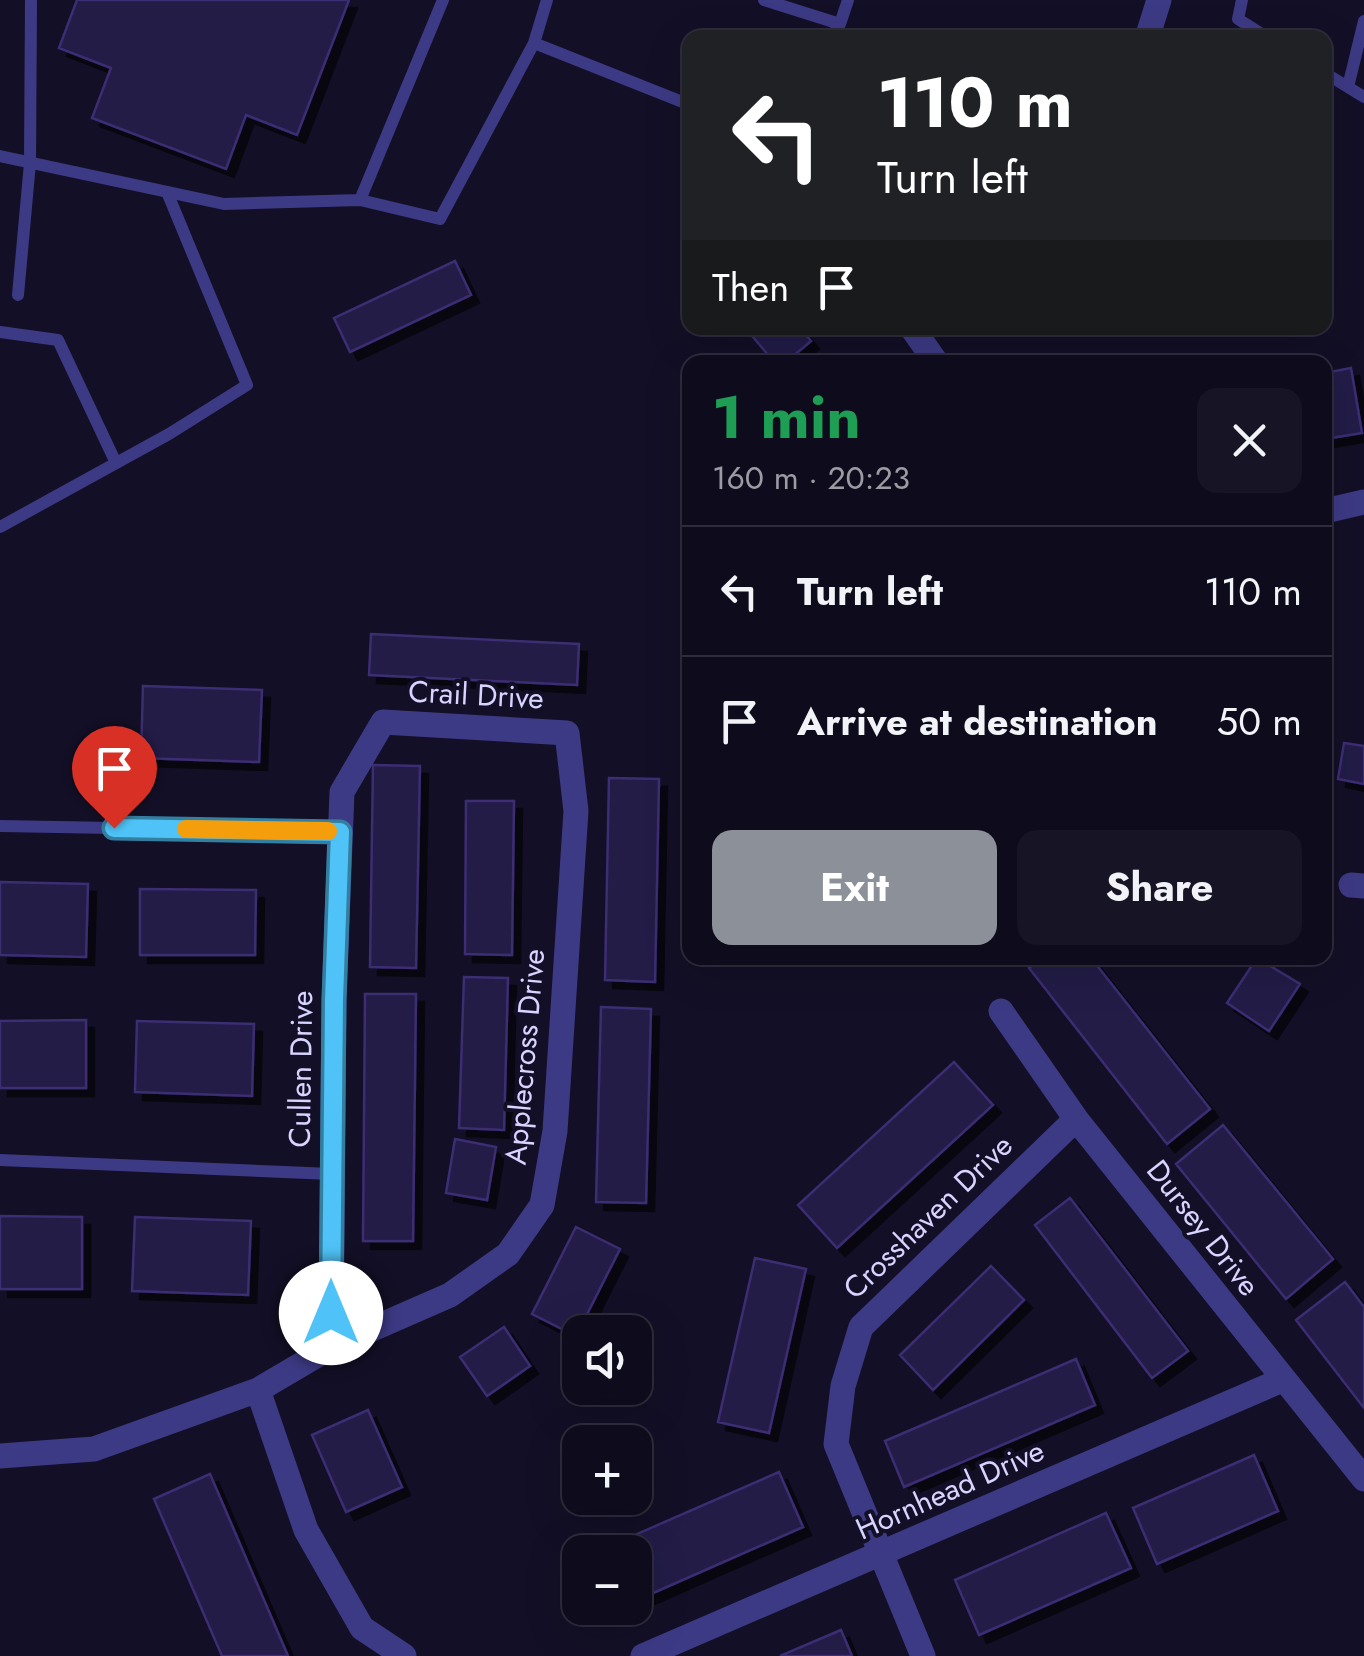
<!DOCTYPE html>
<meta charset="utf-8">
<style>
:root{--surface:#0e0b1c;--page:#171425;--text:#f1f3f6;--muted:#9b9ba3;--line:#2e2b3b;--accent:#8c9099}
body{margin:0;font-family:Jost,sans-serif;background:var(--page);color:var(--text);height:100vh;display:flex;flex-direction:column;font-size:38px;white-space:nowrap}
*{box-sizing:border-box;margin:0}
p{font-size:32px;color:var(--muted)}
.icon{flex:none;width:55px;height:55px;fill:none;stroke:currentColor;stroke-width:2;stroke-linecap:round;stroke-linejoin:round}
.map{position:relative;flex:1;overflow:hidden}
.drawer{position:absolute;left:682px;top:355px;width:650px;height:610px;display:flex;flex-direction:column;background:var(--surface);border-radius:20px;box-shadow:0 10px 40px #0002,0 0 0 2px var(--line)}
.drawer>*{flex:none}
.guide{position:absolute;left:682px;top:30px;width:650px;height:305px;border-radius:20px;box-shadow:0 10px 40px #0002,0 0 0 2px var(--line);background:#202124;color:#fff;overflow:hidden}
.buttons{position:absolute;left:562px;top:1315px;display:grid;gap:20px}
.buttons a{display:grid;place-items:center;width:90px;height:90px;border-radius:20px;background:var(--surface);box-shadow:0 10px 40px #0002,0 0 0 2px var(--line);font-size:50px}
.pin{position:absolute;display:grid;place-items:center;width:85px;height:85px;color:#fff;margin:-102px -42px;border-radius:50% 50% 50% 0;rotate:-45deg;box-shadow:0 0 10px #0007}
.pin .icon{rotate:45deg}
.me{position:absolute;width:110px;margin:-55px;rotate:0deg;stroke-linejoin:round;filter:drop-shadow(0 0 8px #0008)}
.turn{display:flex;align-items:center;gap:35px;height:210px;padding:0 30px;font-size:45px}
.turn .icon{width:130px;height:130px;stroke-width:2.5}
.turn b{display:block;font-size:70px;line-height:85px}
.then{display:flex;align-items:center;height:95px;padding:0 30px;background:#0003;gap:20px;font-size:38px}
.round{display:grid;place-items:center;flex:none;width:105px;height:105px;border-radius:20px;background:var(--page)}
.headline{display:flex;align-items:center;justify-content:space-between;height:170px;padding:0 30px}
h1{font-size:60px;font-weight:700;line-height:75px;color:#1e9e55}
.primary-button{display:flex;gap:20px;margin-top:auto;padding:20px 30px}
.primary-button a{flex:1;height:115px;border-radius:20px;background:var(--accent);color:#fff;font-size:40px;font-weight:700;line-height:115px;text-align:center}
.primary-button a+a{background:var(--page);color:var(--text)}
ul{padding:0;list-style:none}
li{display:flex;align-items:center;gap:30px;height:130px;padding:0 30px;border-top:2px solid var(--line)}
li div{flex:1}
li b{display:block;font-size:38px}
li em{font-style:normal}
.map>svg:first-child{display:block}
.building{fill:#241b47;stroke:#3b2d73;stroke-width:2.5;filter:url(#shadow)}
.lines{fill:none;stroke-linecap:round;stroke-linejoin:round}
.service{stroke:#3d3a85;stroke-width:12}
.minor{stroke:#3d3a85;stroke-width:25}
.route-casing{stroke:#337fa1;stroke-width:25}
.route{stroke:#4fc3f7;stroke-width:18}
.slow{stroke:#f59e0b;stroke-width:18}
.labels{text-anchor:middle;stroke-width:8;stroke-linejoin:round;paint-order:stroke}
.street-label{font-size:30px;fill:#d9d4ff;stroke:#130f26}
</style>
<div class="map">
<svg width="1364" height="1656" viewBox="0 0 1364 1656">
<defs>
<filter id="shadow"><feDropShadow dx="8" dy="8" stdDeviation="0" flood-color="#0009"/></filter>
</defs>
<rect width="100%" height="100%" fill="#130f26"/>
<path class="building" d="M77,0H349L297,135L246,115L226,169L92,118L111,68L59,48Z
M455,261L471,295L350,352L334,318Z
M752,328H800L811,341L786,362H774L748,331Z
M1351,368L1362,433L1325,439V389L1333,388L1330,372Z
M371,634L579,644L577,685L369,675Z
M143,686L262,690L259,762L141,758Z
M1344,743L1364,746V784L1338,779Z
M373,765L420,766L416,968L370,967Z
M609,778L659,779L655,982L605,980Z
M466,801H514L512,955L465,954Z
M0,882L88,884L86,957L0,955Z
M140,889L256,890L255,955H140Z
M1043,958H1091L1210,1109L1167,1144L1029,968Z
M1257,958L1300,984L1269,1031L1227,1003Z
M464,977L508,978L504,1130L459,1128Z
M365,994H416L413,1241H363Z
M601,1007L651,1009L646,1203L596,1202Z
M86,1020V1088H0V1021Z
M137,1021L254,1024L252,1096L135,1092Z
M954,1062L993,1105L837,1248L798,1205Z
M1223,1125L1333,1259L1286,1299L1176,1164Z
M455,1139L496,1147L487,1200L446,1193Z
M1070,1198L1188,1351L1152,1378L1035,1225Z
M0,1216L82,1217V1289H0Z
M135,1217L251,1221L248,1295L132,1291Z
M576,1227L620,1249L576,1336L532,1314Z
M755,1258L806,1269L769,1433L718,1422Z
M991,1266L1024,1300L933,1390L900,1355Z
M1345,1282L1364,1307V1408L1296,1320Z
M504,1327L530,1366L487,1396L460,1357Z
M1076,1359L1095,1405L904,1487L885,1441Z
M368,1410L402,1487L346,1512L312,1435Z
M1254,1455L1278,1511L1157,1564L1133,1508Z
M779,1472L803,1527L635,1601V1552H607L605,1548Z
M210,1474L288,1656H222L154,1499Z
M1106,1513L1131,1568L979,1635L955,1580Z
M841,1630L852,1656H780Z"/>
<g class="lines">
<path class="service" d="M764,0L840,24L830,38
M1242,0L1238,19L1268,38
M840,24L848,0
M534,43L547,0
M1325,73L1364,97
M1348,87L1364,21
M0,156L224,204L360,200L440,219L534,43L690,105
M360,200L443,0
M18,295L30,163L31,0
M0,332L58,340L116,463
M0,527L169,434L247,385L167,192
M0,826L340,832
M0,1160L332,1174"/>
<path class="minor" d="M1147,38L1159,0
M912,328L936,362
M1325,511L1364,502
M1351,885L1364,886
M1001,1011L1076,1119L1364,1479
M258,1390L306,1530L362,1628L404,1656
M0,1456L94,1449L258,1390L331,1347L450,1295L508,1254L542,1205L555,1131L576,811L567,733L383,722L342,792L334,1000L331,1347
M643,1656L1282,1380
M923,1656L836,1444L843,1386L861,1327L1076,1119"/>
</g>
<g class="lines">
<defs>
<path id="route" d="M114,828L340,832L334,1000L331,1313"/>
</defs>
<use href="#route" class="route-casing"/>
<use href="#route" class="route"/>
<path class="slow" d="M186,829L328,831"/>
</g>
<g class="labels">
<g class="street-label">
<text transform="translate(476 695) rotate(3)" y="10">Crail Drive</text>
<text transform="translate(525 1057) rotate(-85)" y="10">Applecross Drive</text>
<text transform="translate(301 1069) rotate(-89)" y="10">Cullen Drive</text>
<text transform="translate(928 1217) rotate(-44)" y="10">Crosshaven Drive</text>
<text transform="translate(1203 1228) rotate(52)" y="10">Dursey Drive</text>
<text transform="translate(950 1490) rotate(-24)" y="10">Hornhead Drive</text>
</g>
</g>
</svg>
<div class="buttons">
<a><svg class="icon" aria-label="sound" viewBox="0 0 24 24"><path d="M4 9h4l5-4v14l-5-4H4zM17 9q2 3 0 6"/></svg></a>
<a>+</a>
<a>−</a>
</div>
<div class="pin" style="left:114px;top:828px;background:#d93025"><svg class="icon" aria-label="arrive" viewBox="0 0 24 24"><path d="M6 21V4h12l-3 4 3 4H6"/></svg></div>
<svg class="me" style="left:331px;top:1313px" viewBox="-20 -20 40 40"><circle r="19" fill="#fff"/><path d="M0-13L10 11 0 6-10 11z" fill="#4fc3f7"/></svg>
<div class="guide">
<div class="turn"><svg class="icon" aria-label="left" viewBox="0 0 24 24"><path d="M17 20v-9H6M10 6l-5 5 5 5"/></svg><div><b>110 m</b>Turn left</div></div>
<div class="then">Then<svg class="icon" aria-label="arrive" viewBox="0 0 24 24"><path d="M6 21V4h12l-3 4 3 4H6"/></svg></div>
</div>
<section class="drawer">
<div class="headline"><div><h1>1 min</h1><p>160 m · 20:23</p></div><a class="round"><svg class="icon" aria-label="close" viewBox="0 0 24 24"><path d="M6 6l12 12M18 6L6 18"/></svg></a></div>
<ul>
<li><svg class="icon" aria-label="left" viewBox="0 0 24 24"><path d="M17 20v-9H6M10 6l-5 5 5 5"/></svg><div><b>Turn left</b></div><em>110 m</em></li>
<li><svg class="icon" aria-label="arrive" viewBox="0 0 24 24"><path d="M6 21V4h12l-3 4 3 4H6"/></svg><div><b>Arrive at destination</b></div><em>50 m</em></li>
</ul>
<div class="primary-button"><a>Exit</a><a>Share</a></div>
</section>
</div>
